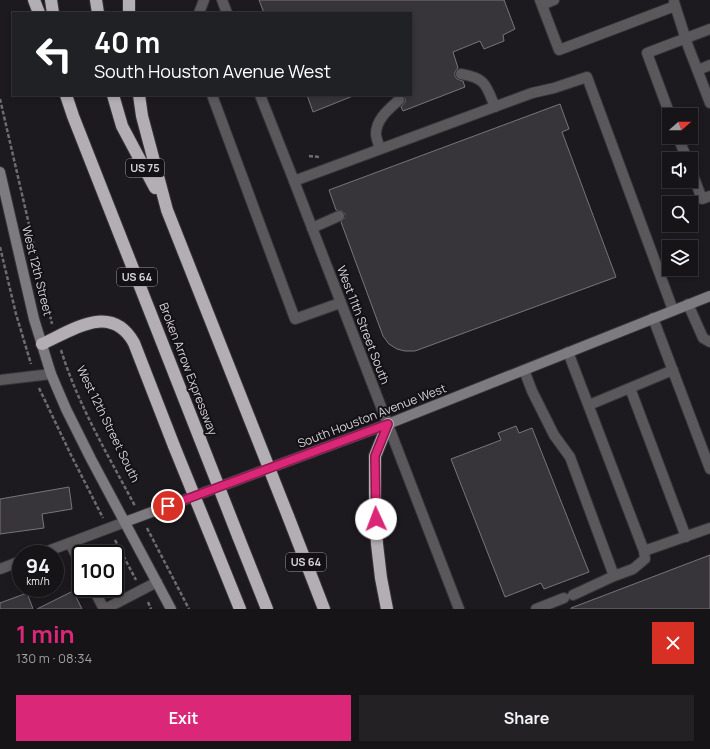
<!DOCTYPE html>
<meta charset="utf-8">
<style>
:root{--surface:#161417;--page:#232124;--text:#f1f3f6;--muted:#9e9ea1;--line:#353336;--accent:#db2777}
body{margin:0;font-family:Manrope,sans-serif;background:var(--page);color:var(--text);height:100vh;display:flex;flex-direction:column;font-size:15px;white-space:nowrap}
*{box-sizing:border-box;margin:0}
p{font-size:13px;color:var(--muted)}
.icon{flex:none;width:22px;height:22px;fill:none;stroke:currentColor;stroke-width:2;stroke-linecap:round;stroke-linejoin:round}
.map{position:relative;height:609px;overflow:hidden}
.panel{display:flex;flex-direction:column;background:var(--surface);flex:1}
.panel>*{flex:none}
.top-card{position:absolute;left:12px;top:12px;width:400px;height:84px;border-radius:0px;box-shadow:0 2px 6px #0003,0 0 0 1px var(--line);background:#202124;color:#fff;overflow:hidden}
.needle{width:26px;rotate:69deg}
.buttons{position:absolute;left:662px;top:108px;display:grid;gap:8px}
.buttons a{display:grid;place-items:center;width:36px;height:36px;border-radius:0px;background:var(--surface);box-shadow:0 2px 6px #0003,0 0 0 1px var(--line);font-size:20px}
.speed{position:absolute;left:12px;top:545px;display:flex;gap:8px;font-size:20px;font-weight:700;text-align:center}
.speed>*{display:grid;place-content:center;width:52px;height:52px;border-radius:50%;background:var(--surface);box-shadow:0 2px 6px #0003,0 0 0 1px var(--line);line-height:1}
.speed small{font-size:10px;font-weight:400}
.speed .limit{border:2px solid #111;border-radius:6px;background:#fff;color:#111}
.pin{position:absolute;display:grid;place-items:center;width:34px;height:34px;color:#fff;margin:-17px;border:2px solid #fff;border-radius:50%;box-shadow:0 1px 4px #0007}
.me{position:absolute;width:44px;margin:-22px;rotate:358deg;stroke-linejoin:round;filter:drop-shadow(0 0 3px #0008)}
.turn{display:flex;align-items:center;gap:14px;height:84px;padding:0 16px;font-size:18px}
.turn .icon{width:52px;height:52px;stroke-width:2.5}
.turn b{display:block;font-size:28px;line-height:34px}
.round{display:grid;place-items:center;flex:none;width:42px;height:42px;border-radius:0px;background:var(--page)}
.head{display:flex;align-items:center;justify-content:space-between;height:68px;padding:0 16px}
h1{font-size:24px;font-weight:700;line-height:30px;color:var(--accent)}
.primary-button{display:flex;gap:8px;margin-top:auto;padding:8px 16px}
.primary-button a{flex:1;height:46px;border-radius:0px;background:var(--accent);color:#fff;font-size:16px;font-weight:700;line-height:46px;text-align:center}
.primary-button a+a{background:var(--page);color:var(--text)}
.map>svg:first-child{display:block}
.building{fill:#38353a;stroke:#78747a}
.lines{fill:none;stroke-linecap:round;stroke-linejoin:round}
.service-casing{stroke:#373439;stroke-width:12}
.minor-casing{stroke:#373439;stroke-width:12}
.tertiary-casing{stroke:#373439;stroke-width:12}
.secondary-casing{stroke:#373439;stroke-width:12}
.motorway-casing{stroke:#373439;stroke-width:14}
.path{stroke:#6f6c70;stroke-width:2.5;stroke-dasharray:4 2;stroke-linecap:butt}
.service{stroke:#5a585b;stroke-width:10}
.minor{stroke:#5a585b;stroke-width:10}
.tertiary{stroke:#5a585b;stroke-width:10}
.secondary{stroke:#7d7b7f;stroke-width:10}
.motorway{stroke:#b2aeb4;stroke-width:12}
.motorway-bridge-casing{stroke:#373439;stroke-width:14;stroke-linecap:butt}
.motorway-bridge{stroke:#b2aeb4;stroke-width:12}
.route-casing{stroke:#8e194d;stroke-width:10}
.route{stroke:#db2777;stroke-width:7}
.labels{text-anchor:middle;stroke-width:4;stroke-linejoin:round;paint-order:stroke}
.shield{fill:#141116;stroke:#9b999c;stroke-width:1}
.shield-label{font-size:11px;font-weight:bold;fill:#d5d3d6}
.street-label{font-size:12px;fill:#d5d3d6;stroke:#141116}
</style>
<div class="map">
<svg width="710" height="609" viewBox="0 0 710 609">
<rect width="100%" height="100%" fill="#1d1a1f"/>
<path class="building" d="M259,0H504L515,29L503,35L504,41L484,49L480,41L453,52L458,68L455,72V76L457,79L463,81L465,87L403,111L401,107L405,102V99L403,95H411V13H264Z
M307,95H353V96L313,112Z
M560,104L569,129L562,132L616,277L415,351H405L397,349L389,344L383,336L341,222L344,219L345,214L342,211L336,210L329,190Z
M516,426L519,433L532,428L589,572L544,589L541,583L505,597L451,459L501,440L498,433Z
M69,487L72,509L42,514L44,528L0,534V499Z
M710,555V609H571V608Z
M73,591L82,609H37Z
M27,593L33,609H0V603Z"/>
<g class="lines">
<defs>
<path id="service" d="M540,0L559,50L675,6
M674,2L688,46L710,103
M542,5L554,0
M199,13L204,0
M698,70L710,65
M461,74C486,78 486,85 495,107
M212,95L295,319L340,303
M670,115L647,53L710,29
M678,137L687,159
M380,149C379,145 376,138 376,134C376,119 389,109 399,100
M691,170L702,199L710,196
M294,181L532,93L554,88L587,77L673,310
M312,228L339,216
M688,304L703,338L710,342
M653,318L710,469
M568,352L644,551L710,528
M524,370L532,391L554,435L570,457L614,576L573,595
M630,388L686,537
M589,405L673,370
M70,543L81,565
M614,576L633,569L645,559L644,551
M93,588L104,609
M105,609L157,582
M536,609L564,598"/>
<path id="minor" d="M222,0L227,13
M260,95L294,181
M0,380L51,374"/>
<path id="tertiary" d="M294,181L459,609
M40,554L125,522
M0,569L21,561"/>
<path id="secondary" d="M0,172L34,319L51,374L66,409L91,459L171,609
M125,522L388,424L710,296"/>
<path id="motorway" d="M34,0L39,13
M51,0L53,13
M96,0L98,13
M129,0V13
M66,95L73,116L200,439
M113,95L122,126L155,188
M139,95L142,116L167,210L250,420
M42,344C73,330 111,302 134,343L174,446
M288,516L324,609
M238,536L267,609
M215,547L240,609
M387,609L381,578L377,544L375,506V456L388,424"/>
</defs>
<use href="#service" class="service-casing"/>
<use href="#minor" class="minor-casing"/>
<use href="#tertiary" class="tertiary-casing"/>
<use href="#secondary" class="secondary-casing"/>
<use href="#motorway" class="motorway-casing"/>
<path class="path" d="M0,99L52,324
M309,156L319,157
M0,247L16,314L31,364
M61,350C78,405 108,455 135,506
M39,388L71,455L103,518
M147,528L189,609
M115,540L136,580
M148,602L151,609"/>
<use href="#service" class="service"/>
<use href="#minor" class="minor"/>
<use href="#tertiary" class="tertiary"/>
<use href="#secondary" class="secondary"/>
<use href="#motorway" class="motorway"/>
<defs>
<path id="motorway-bridge" d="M250,420L288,516
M200,439L238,536
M174,446L215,547"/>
</defs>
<use href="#motorway-bridge" class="motorway-bridge-casing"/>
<use href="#motorway-bridge" class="motorway-bridge"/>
</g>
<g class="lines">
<defs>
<path id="route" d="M168,506L388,424L375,456L376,519"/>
</defs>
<use href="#route" class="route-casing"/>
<use href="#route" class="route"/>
</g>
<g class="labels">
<g class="shield">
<rect x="126" y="159" width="38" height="18" rx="3"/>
<rect x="117" y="268" width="40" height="18" rx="3"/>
<rect x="286" y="553" width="40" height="18" rx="3"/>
</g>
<g class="shield-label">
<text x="145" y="172">US 75</text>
<text x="137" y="281">US 64</text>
<text x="306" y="566">US 64</text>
</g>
<g class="street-label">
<text transform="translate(37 271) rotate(76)" y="4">West 12th Street</text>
<text transform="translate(363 325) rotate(69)" y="4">West 11th Street South</text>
<text transform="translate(188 369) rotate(69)" y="4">Broken Arrow Expressway</text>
<text transform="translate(372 416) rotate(-21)" y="4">South Houston Avenue West</text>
<text transform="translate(108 424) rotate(64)" y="4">West 12th Street South</text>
</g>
</g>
</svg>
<div class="buttons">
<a><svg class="needle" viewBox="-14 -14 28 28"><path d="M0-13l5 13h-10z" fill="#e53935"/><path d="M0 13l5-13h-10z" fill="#9e9ea1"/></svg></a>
<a><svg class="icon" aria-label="sound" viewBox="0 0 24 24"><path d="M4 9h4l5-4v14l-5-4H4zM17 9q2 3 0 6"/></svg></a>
<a><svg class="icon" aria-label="search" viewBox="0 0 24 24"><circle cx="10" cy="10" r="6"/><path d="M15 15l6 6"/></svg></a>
<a><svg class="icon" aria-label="layers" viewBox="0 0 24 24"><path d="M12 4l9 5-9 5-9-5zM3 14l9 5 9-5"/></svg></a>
</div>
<div class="speed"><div>94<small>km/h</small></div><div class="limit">100</div></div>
<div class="pin" style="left:168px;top:506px;background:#d93025"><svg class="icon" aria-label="arrive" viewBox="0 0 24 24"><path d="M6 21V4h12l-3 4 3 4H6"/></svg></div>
<svg class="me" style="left:376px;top:519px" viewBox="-20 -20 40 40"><circle r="19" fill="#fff"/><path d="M0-13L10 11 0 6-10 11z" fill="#db2777"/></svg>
<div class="top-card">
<div class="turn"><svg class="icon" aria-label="left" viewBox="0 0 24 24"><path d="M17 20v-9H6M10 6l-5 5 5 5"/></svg><div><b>40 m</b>South Houston Avenue West</div></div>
</div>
</div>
<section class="panel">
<div class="head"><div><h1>1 min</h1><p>130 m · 08:34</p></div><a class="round" style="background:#d93025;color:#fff"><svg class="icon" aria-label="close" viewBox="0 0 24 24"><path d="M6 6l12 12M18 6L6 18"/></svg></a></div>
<div class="primary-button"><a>Exit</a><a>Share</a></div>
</section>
